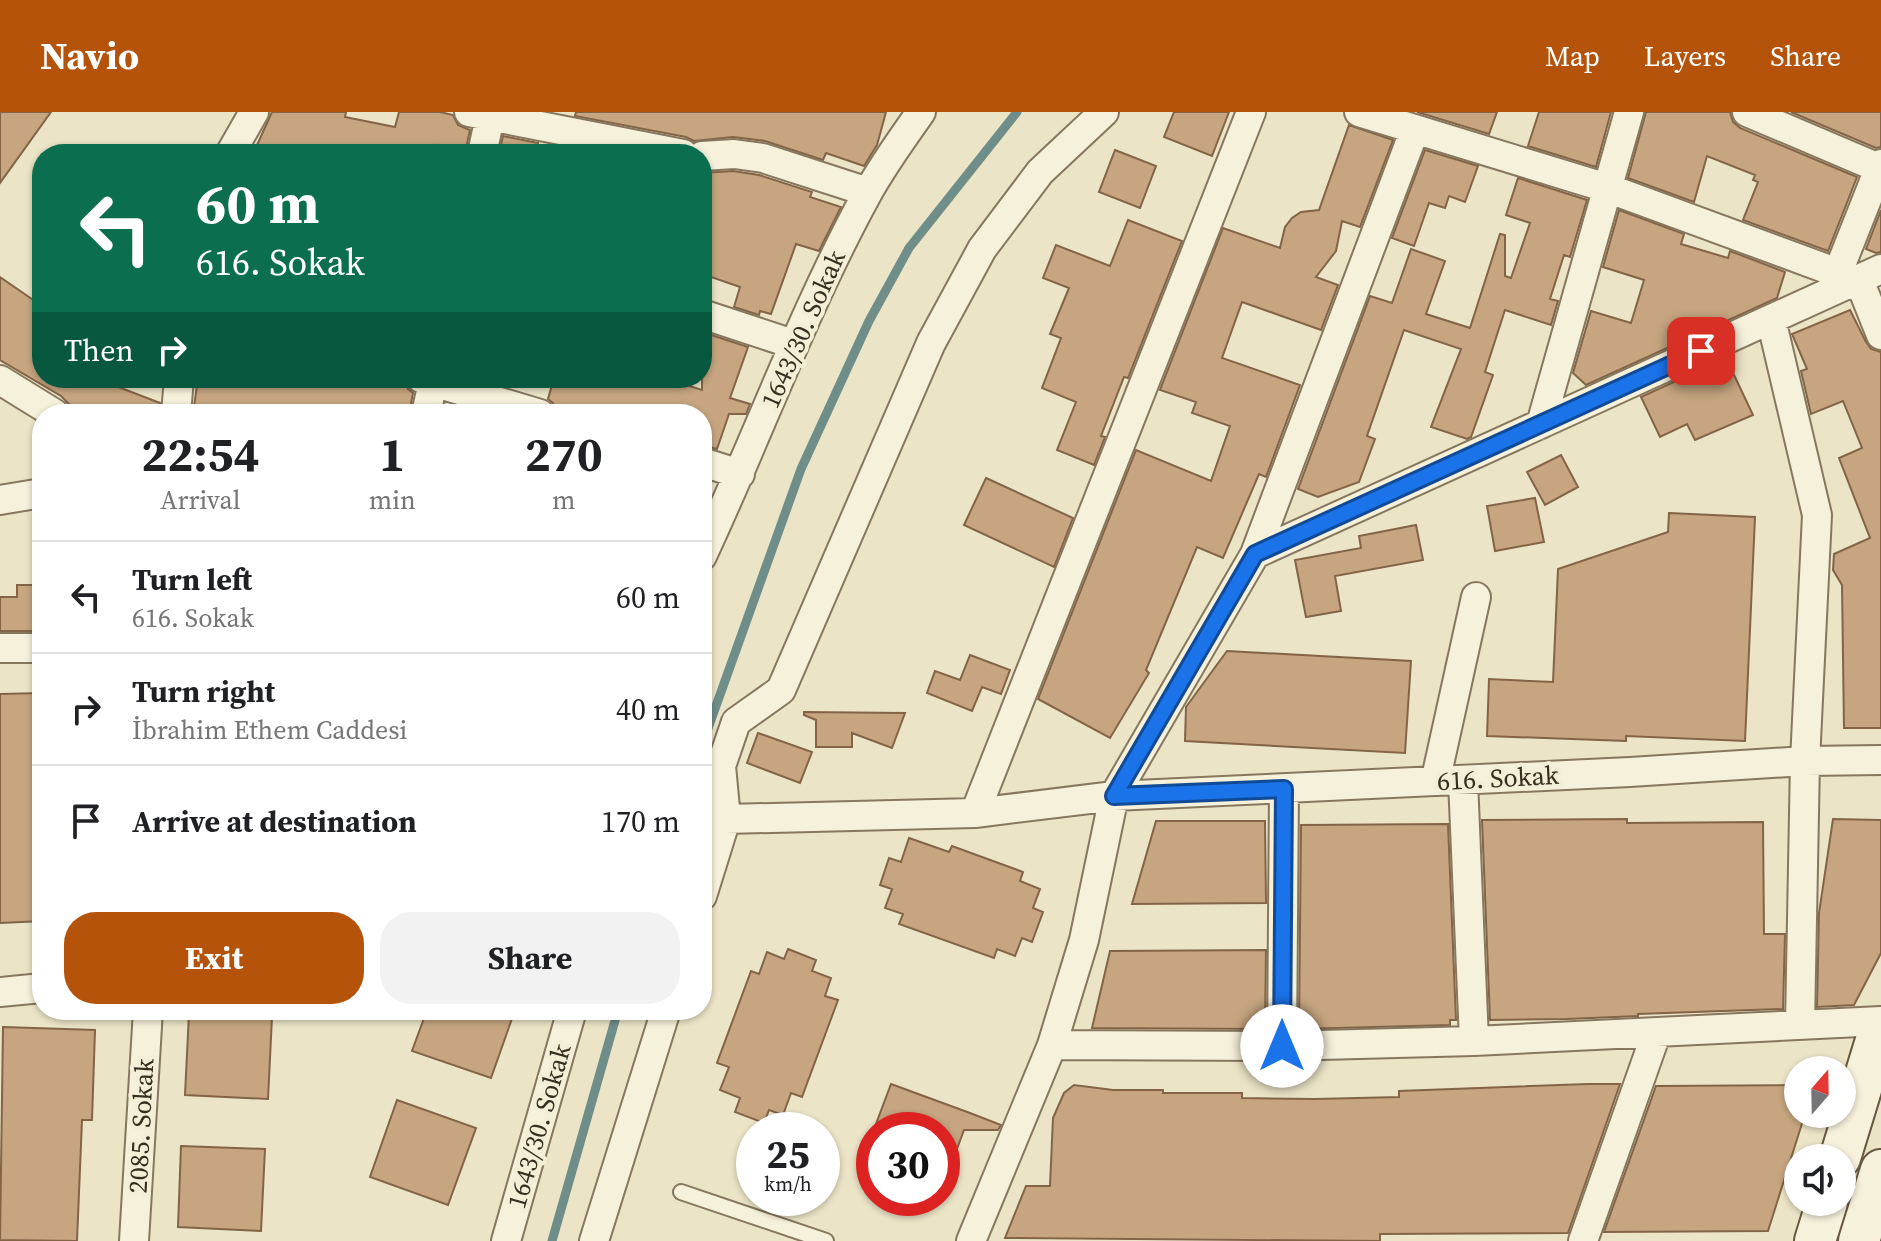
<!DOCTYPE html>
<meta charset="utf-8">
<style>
:root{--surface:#fff;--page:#f2f2f2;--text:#202124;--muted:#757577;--line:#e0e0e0;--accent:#b45309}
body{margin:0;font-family:"Source Serif 4",serif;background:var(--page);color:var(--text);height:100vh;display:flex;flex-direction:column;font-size:30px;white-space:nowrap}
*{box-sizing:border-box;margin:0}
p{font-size:26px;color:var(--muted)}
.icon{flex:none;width:44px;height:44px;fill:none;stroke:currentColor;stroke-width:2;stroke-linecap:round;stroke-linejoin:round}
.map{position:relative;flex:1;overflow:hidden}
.drawer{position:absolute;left:32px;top:292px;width:680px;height:616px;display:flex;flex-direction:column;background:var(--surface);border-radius:32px;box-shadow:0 2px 6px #0004}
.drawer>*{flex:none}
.top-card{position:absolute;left:32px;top:32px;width:680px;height:244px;border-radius:32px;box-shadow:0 2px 6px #0004;background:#0b6e4f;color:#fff;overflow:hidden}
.needle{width:52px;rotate:20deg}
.controls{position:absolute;left:1784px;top:944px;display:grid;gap:16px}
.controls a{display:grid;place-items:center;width:72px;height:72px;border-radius:50%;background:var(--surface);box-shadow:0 2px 6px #0004;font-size:40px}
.speed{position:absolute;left:736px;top:1000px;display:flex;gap:16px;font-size:40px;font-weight:700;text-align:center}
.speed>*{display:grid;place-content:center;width:104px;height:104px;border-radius:50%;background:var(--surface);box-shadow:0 2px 6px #0004;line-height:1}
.speed small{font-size:20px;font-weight:400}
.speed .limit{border:12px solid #d22;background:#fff;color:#111}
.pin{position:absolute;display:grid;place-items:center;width:68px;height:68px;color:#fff;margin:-34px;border-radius:16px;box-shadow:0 4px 12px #0006}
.me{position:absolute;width:88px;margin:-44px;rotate:0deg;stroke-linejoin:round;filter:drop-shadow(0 0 6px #0008)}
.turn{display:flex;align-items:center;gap:28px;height:168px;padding:0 32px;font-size:36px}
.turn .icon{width:104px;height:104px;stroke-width:2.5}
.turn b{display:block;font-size:56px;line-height:68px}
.then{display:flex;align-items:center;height:76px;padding:0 32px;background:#0003;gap:16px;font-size:30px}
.eta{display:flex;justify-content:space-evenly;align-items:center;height:136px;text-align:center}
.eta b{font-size:48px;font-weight:700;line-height:56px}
.primary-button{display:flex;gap:16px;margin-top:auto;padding:16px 32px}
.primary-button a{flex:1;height:92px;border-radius:32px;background:var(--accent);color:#fff;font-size:32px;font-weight:700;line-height:92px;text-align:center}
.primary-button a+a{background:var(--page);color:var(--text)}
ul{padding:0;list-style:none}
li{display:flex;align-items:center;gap:24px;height:112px;padding:0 32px;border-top:2px solid var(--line)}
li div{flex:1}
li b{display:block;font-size:30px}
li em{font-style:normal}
header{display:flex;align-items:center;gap:48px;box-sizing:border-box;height:112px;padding:0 40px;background:var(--accent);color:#fff}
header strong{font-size:38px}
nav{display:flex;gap:44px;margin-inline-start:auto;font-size:28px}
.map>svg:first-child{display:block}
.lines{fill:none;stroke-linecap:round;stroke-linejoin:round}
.stream{stroke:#6f8d89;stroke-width:9}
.building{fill:#c6a580;stroke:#836446;stroke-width:2}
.service-casing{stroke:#86775e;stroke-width:18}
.minor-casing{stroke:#86775e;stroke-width:32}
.secondary-casing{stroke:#685841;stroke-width:44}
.service{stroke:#f6f1da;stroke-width:14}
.minor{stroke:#f6f1da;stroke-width:28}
.secondary{stroke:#f6f1da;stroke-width:40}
.route-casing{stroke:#114b97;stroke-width:20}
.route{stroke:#1a73e8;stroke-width:14}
.labels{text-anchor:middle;stroke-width:8;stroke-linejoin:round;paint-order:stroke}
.street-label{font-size:26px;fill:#372e20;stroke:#f3eed6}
</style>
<header>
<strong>Navio</strong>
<nav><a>Map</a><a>Layers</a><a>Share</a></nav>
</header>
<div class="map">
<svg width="1881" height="1129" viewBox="0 0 1881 1129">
<rect width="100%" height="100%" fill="#ebe4c7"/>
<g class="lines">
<path class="stream" d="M702,633L801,357L869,209L909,136L1017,0
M552,1129L618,898"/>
</g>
<path class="building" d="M0,0H51L0,71Z
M272,0H346L345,5L395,15L399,0H440L453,3L458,13L470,18L465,41L434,33L432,42H413L385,36L384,42H328L300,36L299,42H253Z
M576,0H886L877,33L864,54L826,41L823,48L765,29L733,25L694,29L686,25L575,4Z
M1174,0H1229L1212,44L1164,25Z
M1417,0H1497L1489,22Z
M1539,0H1611L1596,55L1528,34Z
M1646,0H1730L1733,10L1740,16L1857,65L1828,139L1743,108L1758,70L1753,68L1755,63L1707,44L1694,90L1628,66Z
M1791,0H1881V35L1876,36Z
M1349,13L1393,28L1360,115L1342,109L1336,139L1316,165L1338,173L1321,218L1242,190L1222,246L1300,273L1266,365L1259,362L1223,446L1197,435L1146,558L1149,561L1110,626L1038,587L1136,338L1211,369L1230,314L1192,301L1196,290L1160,278L1223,116L1280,136L1285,115L1292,106L1301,100L1319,98Z
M503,24L538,31L537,42H499Z
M1115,38L1156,54L1140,96L1099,80Z
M1425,38L1478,54L1465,90L1449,84L1445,96L1429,91L1414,134L1392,126Z
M733,59L759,63L812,80L810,85L841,95L819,139L796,132L771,202L760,199L759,203L734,195L740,175L708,164L711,156L702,153V61Z
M1518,66L1587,88L1570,145L1564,143L1550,187L1558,189L1551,213L1505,198L1485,260L1493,263L1471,325L1467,327L1431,315L1461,237L1404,218L1367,324L1375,327L1359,370L1318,385L1298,377L1370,184L1392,191L1411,137L1445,149L1426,202L1470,216L1500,122L1505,123V164L1511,166L1530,111L1506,103Z
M1619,98L1684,122L1681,132L1728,146L1730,139L1785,160L1777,186L1586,273L1573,261L1591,199L1631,211L1644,168L1603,155Z
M1881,98V140L1876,141L1866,137Z
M1128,108L1182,129L1128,266L1124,265L1101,324L1105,325L1094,353L1057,338L1076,290L1042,276L1061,226L1050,222L1069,176L1043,166L1056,133L1110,154Z
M0,165L42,194V266H95L160,291L159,302H72L70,293L61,284L0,248Z
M1850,198L1866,230L1871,237L1881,240V616H1844L1842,473L1833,458L1834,442L1870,426L1839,346L1862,336L1843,289L1811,302L1801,259L1807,257L1792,222Z
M702,220L748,235L730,286L750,292L746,302H729L717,337L702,333V302H557L553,291L548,287L554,266H664L702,278Z
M1726,246L1753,303L1695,328L1687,312L1660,325L1641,285Z
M198,266H404L408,277L413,281L409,302H193Z
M1561,343L1578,375L1545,393L1527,360Z
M986,366L1073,406L1054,455L964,413Z
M1535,386L1544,430L1495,439L1487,394Z
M1669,401L1755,405L1745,629L1626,624V629L1487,624L1489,567L1553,570L1558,457L1668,420Z
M1416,413L1423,448L1335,464L1341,499L1306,505L1295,448L1361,436L1359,424Z
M17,473H42V519H0V485H17Z
M1227,539L1411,549L1405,641L1185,629L1186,595Z
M970,543L1010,558L1001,582L982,575L972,599L927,581L935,559L960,568Z
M42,581V809L0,811V582Z
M804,600L905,601L892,636L852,621V635H816V608L804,603Z
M758,621L812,640L800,671L747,651Z
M1627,707V711L1763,710L1764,822H1785L1783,897L1638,902V904L1567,907L1490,908L1482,708Z
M1833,707L1881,708V841L1854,893L1817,895L1819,801Z
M1156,709H1265L1266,791L1132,792Z
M1448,712L1456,908H1450V913L1299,917L1301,713Z
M909,726L949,740L952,734L1023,760L1020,769L1040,777L1033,796L1043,800L1032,830L1022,826L1015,844L997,837L994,846L899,812L903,802L885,796L892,777L880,773L889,746L901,750Z
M788,837L816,848L812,859L831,866L825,884L838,888L802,985L791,981L783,1003L769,998L764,1011L735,1000L740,986L720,978L729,955L717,951L751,859L759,862L767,840L784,847Z
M1266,838L1265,917L1092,916L1110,839Z
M427,898H515L491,966L412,939Z
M189,901L272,905L268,987L185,983Z
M3,915L95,918L92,1008H82L77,1129L0,1128Z
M891,972L970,1001L1001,1013L998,1018H964L945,1069L942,1068V1018H892L876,1012Z
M1588,972H1620L1568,1121L1380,1122V1129L1005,1126L1026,1074H1050L1053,1006L1064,981L1074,973L1113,978H1163V981H1242V986L1315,987L1399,985V979Z
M1798,973V1002H1805L1768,1119L1604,1120L1656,974Z
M397,988L476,1016L448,1093L370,1065Z
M181,1034L265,1037L261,1119L178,1115Z"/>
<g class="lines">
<defs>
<path id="service" d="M681,1080L826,1129"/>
<path id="minor" d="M469,0L683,42
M1359,0L1607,76L1838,161
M1747,0L1879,56
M230,42L254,0
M482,42L491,0
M702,44L734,42L763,46L868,80
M1859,168L1881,223
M1831,178L1881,52
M702,202L793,232
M1771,207L1817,403L1805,649L1800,913
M421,266L433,270L426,302
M434,266L433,270L540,302
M0,268L55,302
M176,302L179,266
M1541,312L1629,0
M702,350L740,362
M0,388L42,381
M1255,442L1415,17
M702,444C758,324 803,199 867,82C883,53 902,27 921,0
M0,536H42
M1463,668L1474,929
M1438,669V657L1476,485
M975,701L1251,0
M726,707L975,701L1114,684L1630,660L1805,649L1881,648
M702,784L726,707L721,654L736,610L781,578L931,231L982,137L1040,60L1104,0
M0,880L42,876
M1052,933L1282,934L1474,929L1881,909
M1282,934L1284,677
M134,1129L148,898
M506,1129L572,898
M594,1129L666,898
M971,1129L1052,933L1084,828L1114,684L1255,442L1881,157
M1583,1129L1656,922"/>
<path id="secondary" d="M1840,1046L1877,925L1881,920
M1815,1129L1827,1090
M1859,1129L1881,1058"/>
</defs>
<use href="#service" class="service-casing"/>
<use href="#minor" class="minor-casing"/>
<use href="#secondary" class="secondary-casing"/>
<use href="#service" class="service"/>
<use href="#minor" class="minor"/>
<use href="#secondary" class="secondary"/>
</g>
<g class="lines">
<defs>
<path id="route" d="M1282,934L1284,677L1114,684L1255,442L1701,239"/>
</defs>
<use href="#route" class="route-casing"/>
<use href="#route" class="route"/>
</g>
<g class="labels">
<g class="street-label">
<text transform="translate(803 217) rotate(-66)" y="9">1643/30. Sokak</text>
<text transform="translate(1498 666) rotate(-3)" y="9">616. Sokak</text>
<text transform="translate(141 1014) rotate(-87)" y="9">2085. Sokak</text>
<text transform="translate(539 1014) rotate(-74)" y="9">1643/30. Sokak</text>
</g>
</g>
</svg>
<div class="controls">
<a><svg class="needle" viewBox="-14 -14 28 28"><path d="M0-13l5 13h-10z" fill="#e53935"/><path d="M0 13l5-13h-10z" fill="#757577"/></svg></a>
<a><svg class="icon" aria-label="sound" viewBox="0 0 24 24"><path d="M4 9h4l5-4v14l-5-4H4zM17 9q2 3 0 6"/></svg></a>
</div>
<div class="speed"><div>25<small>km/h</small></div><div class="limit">30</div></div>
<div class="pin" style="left:1701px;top:239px;background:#d93025"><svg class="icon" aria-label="arrive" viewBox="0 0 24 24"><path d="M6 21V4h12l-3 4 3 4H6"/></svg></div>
<svg class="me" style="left:1282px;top:934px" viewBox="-20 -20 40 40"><circle r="19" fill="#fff"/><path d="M0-13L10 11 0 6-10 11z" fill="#1a73e8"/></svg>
<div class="top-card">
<div class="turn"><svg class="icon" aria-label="left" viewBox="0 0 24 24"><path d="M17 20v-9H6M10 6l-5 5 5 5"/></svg><div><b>60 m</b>616. Sokak</div></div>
<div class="then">Then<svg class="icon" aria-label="right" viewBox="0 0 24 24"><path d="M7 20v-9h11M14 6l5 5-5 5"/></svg></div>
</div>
<section class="drawer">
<div class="eta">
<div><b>22:54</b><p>Arrival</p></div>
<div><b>1</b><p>min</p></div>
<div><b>270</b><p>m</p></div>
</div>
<ul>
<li><svg class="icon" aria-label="left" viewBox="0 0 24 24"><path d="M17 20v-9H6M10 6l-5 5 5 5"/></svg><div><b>Turn left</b><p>616. Sokak</p></div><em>60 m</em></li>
<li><svg class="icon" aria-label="right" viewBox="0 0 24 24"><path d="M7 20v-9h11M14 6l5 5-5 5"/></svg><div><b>Turn right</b><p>İbrahim Ethem Caddesi</p></div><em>40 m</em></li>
<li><svg class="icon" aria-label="arrive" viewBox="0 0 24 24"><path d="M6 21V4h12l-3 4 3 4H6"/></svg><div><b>Arrive at destination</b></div><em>170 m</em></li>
</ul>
<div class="primary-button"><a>Exit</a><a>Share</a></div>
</section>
</div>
